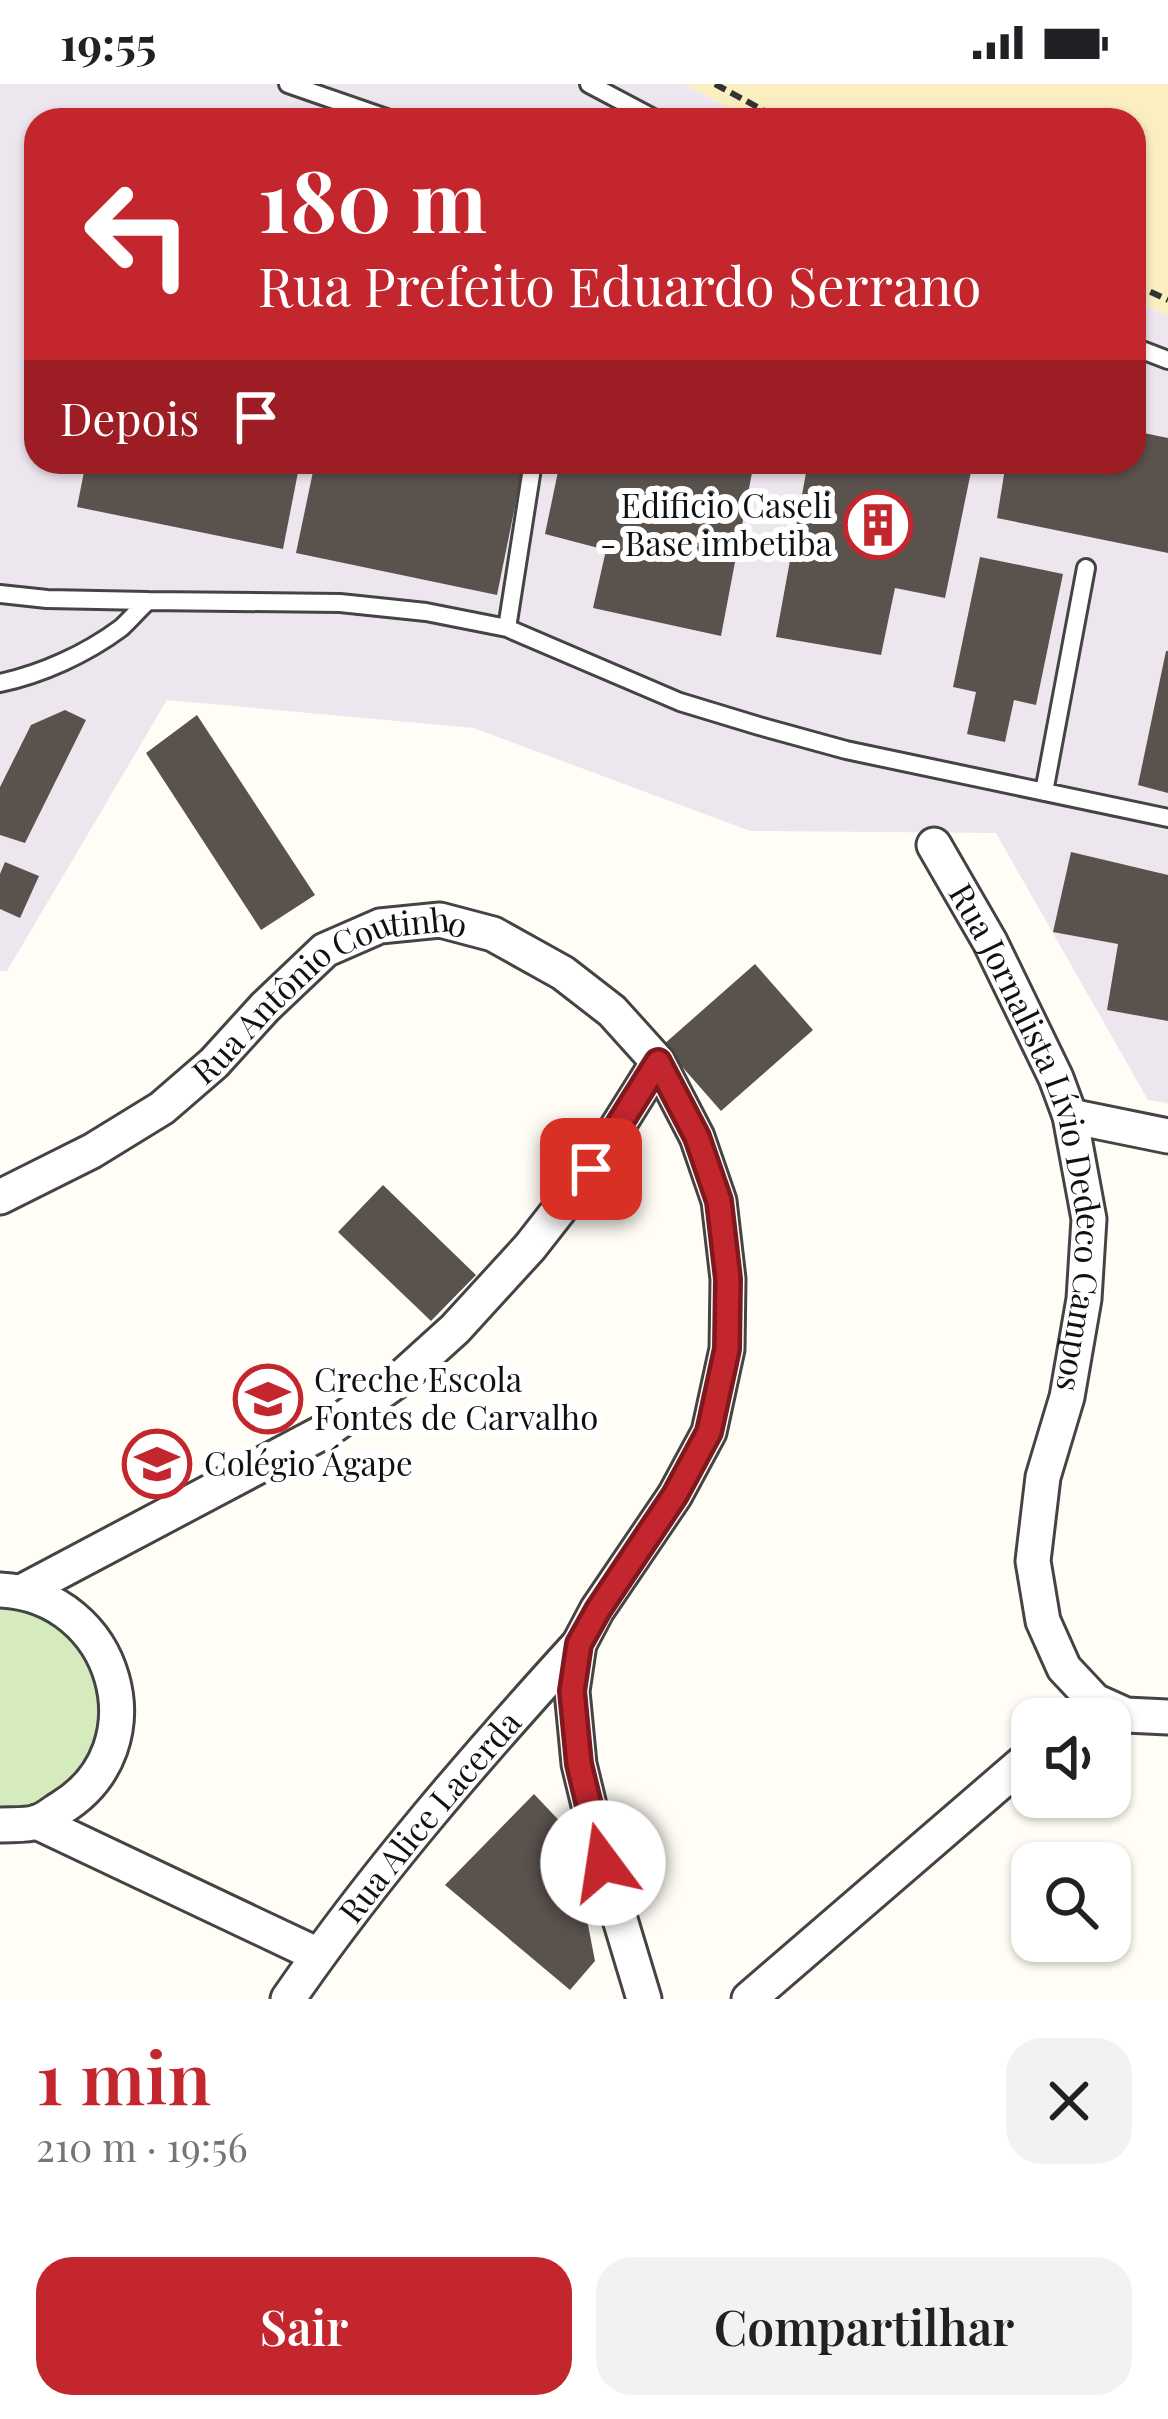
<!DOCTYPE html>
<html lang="pt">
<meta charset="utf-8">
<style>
:root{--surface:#fff;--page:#f2f2f2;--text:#202124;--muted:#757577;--accent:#c4262e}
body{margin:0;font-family:"Playfair Display",serif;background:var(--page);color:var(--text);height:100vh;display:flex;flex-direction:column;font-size:45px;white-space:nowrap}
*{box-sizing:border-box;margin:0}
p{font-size:39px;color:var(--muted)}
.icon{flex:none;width:66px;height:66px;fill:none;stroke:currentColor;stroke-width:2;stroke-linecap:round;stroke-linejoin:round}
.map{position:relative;height:1915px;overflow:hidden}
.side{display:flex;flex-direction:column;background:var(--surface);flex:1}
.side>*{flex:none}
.top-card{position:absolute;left:24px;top:24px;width:1122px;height:366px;border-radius:36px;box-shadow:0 3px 9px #0004;background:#c4262e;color:#fff;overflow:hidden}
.buttons{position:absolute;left:1011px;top:1614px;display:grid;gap:24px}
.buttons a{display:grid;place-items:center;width:120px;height:120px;border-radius:24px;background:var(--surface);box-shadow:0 3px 9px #0004;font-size:60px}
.pin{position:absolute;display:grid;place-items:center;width:102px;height:102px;color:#fff;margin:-51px;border-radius:24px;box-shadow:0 6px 18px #0006}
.me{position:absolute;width:132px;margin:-66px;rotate:346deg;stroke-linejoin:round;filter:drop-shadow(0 0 9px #0008)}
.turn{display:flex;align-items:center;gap:42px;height:252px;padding:0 36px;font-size:54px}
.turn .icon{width:156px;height:156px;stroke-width:2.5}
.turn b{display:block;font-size:84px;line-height:102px}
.then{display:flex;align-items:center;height:114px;padding:0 36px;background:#0003;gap:24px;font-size:45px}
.round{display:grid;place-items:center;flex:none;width:126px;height:126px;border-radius:36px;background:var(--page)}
.head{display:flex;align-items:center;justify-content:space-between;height:204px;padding:0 36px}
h1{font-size:72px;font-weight:600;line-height:90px;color:var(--accent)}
.button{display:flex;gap:24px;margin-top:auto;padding:24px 36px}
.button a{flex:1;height:138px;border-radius:36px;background:var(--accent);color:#fff;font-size:48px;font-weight:600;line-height:138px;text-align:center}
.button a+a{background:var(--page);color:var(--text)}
.status{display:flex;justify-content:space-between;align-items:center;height:84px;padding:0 60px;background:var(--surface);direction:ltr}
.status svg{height:33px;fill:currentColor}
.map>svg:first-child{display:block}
.industrial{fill:#eee6ef}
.green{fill:#d5ebbd}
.sand{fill:#fbeec1}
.building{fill:#5a524d}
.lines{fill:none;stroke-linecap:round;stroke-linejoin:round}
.lane-casing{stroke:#444;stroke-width:22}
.street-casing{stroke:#444;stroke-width:39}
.path{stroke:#333;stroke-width:6;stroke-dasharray:12 6;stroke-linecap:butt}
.lane{stroke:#fff;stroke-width:16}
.street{stroke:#fff;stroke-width:33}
.route-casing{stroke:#7f191e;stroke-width:30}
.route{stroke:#c4262e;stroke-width:21}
.labels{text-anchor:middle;stroke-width:12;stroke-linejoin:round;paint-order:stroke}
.poi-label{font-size:33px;fill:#111;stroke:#fff;text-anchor:start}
.street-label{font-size:33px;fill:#111;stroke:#fff}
</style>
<div class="status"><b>19:55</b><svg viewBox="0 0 49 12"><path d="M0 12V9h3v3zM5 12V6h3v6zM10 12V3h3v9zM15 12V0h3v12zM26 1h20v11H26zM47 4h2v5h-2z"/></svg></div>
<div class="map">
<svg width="1168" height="1915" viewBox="0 0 1168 1915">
<rect width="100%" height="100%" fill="#fffdf5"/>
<path class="industrial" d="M0,0H684L750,36H36V378H1134V216L1168,232V1019L1148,1016L996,749L750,747L474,644L167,616L7,887H0Z"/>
<path class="green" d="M21,1519L63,1541L85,1566L102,1614L96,1677L29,1731L0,1732V1521Z"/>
<path class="sand" d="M684,0H1168V232L1134,216V36H750Z"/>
<path class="building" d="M1134,347L1168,354V469L997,434L1006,378H1134Z
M86,378H300L283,465L77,423Z
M315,378H524L497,511L296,469Z
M560,378H754L721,552L593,524L606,466L545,450Z
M808,378H973L945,514L895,504L881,571L776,553Z
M980,473L1063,490L1036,621L1014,616L1005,658L967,650L976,608L953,603Z
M1166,567H1168V709L1138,701Z
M65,626L86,636L25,759L0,751V703L31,641Z
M197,631L315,811L261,846L146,669Z
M1071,768L1168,791V937L1107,926L1118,860L1053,848Z
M5,778L39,792L20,834L0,825V790Z
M755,880L813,946L721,1027L663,961Z
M383,1101L476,1191L431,1237L338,1148Z
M534,1710L570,1748L595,1877L570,1906L445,1801Z"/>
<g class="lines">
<defs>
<path id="lane" d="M288,0L392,36
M589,0L657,36
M1134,263L1168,276
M0,510L47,515L148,517
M507,544L533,378
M0,599C42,590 86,570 121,544C130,536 139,525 148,517L340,519L426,528L507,544L680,618L759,642L846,666L1168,734
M1044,708L1086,484"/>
<g id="street">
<path id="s1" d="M934,761L990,858L1056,994L1070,1032L1089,1135L1084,1215L1067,1313L1043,1393L1033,1477L1043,1537L1064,1584L1095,1617L1126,1631L1168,1633"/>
<path d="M1070,1032L1168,1052"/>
<path id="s2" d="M0,1113L92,1067L162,1024L214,979L265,923L325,866L380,842L440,836L493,850L563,889L612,927L658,978L697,1053L719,1117L728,1195L727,1265L709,1348L675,1411L597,1526L579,1560L572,1607L579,1680L603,1779L644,1915"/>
<path d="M0,1506C117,1511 161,1663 61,1724C54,1728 45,1736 37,1738C26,1742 11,1740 0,1741"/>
<path d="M23,1507L327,1346L402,1293L455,1245L530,1163L591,1085L658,978"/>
<path d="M37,1738L318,1871"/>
<path id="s3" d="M288,1915C375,1789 476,1673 579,1560"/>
<path d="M749,1915L1032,1671"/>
</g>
</defs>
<use href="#lane" class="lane-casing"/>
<use href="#street" class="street-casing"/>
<path class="path" d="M715,0L781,36
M1134,200L1168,216"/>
<use href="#lane" class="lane"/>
<use href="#street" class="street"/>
</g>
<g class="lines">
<defs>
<path id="route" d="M591,1085L658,978L697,1053L719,1117L728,1195L727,1265L709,1348L675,1411L598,1526L579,1560L572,1607L579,1680L603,1779"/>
</defs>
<use href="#route" class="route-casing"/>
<use href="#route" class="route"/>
</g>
<defs>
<symbol id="building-ring" viewBox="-11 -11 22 22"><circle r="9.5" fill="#fff" stroke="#c4262e" stroke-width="1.5"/><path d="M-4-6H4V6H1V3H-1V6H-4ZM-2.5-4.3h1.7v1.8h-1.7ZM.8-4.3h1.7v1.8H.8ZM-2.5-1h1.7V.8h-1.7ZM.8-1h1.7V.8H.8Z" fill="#c4262e"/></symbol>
<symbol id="school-ring" viewBox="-11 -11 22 22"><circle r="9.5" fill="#fff" stroke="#c4262e" stroke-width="1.5"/><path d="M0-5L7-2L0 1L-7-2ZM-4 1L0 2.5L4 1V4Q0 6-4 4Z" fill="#c4262e"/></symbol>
</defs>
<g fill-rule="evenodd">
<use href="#building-ring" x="840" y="403" width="76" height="76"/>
<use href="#school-ring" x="230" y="1277" width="76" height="76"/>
<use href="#school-ring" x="119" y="1342" width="76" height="76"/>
</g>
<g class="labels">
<g class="poi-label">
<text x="832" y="434" text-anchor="end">Edificio Caseli<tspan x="832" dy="38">- Base imbetiba</tspan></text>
<text x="314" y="1308">Creche Escola<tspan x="314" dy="38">Fontes de Carvalho</tspan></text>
<text x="204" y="1392">Colégio Ágape</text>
</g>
<g class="street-label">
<text dy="12" stroke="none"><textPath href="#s2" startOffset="396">Rua Antônio Coutinho</textPath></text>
<text dy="12" stroke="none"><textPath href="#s1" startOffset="315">Rua Jornalista Lívio Dedeco Campos</textPath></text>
<text dy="12" stroke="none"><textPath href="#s3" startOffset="231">Rua Alice Lacerda</textPath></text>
</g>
</g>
</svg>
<div class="buttons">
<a><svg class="icon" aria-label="sound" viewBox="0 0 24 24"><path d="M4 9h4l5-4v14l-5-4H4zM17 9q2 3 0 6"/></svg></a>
<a><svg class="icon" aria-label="search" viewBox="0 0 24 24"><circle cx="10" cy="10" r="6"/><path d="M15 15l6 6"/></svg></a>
</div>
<div class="pin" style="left:591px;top:1085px;background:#d93025"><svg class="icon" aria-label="arrive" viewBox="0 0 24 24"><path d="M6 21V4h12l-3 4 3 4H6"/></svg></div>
<svg class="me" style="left:603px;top:1779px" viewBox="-20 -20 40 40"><circle r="19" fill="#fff"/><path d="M0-13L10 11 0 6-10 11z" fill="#c4262e"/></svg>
<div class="top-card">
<div class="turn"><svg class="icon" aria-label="left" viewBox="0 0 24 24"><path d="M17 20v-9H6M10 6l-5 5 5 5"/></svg><div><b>180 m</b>Rua Prefeito Eduardo Serrano</div></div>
<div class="then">Depois<svg class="icon" aria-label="arrive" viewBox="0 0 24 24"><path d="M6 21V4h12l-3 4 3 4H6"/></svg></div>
</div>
</div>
<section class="side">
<div class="head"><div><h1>1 min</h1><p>210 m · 19:56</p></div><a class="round"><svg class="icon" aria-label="close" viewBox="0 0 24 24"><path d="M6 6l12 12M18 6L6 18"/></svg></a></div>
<div class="button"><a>Sair</a><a>Compartilhar</a></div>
</section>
